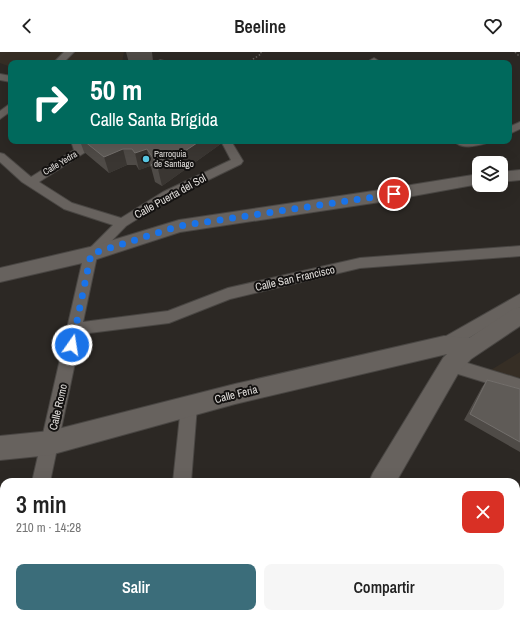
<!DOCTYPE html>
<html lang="es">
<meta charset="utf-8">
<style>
:root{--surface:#fff;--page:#f6f6f6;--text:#222;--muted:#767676;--accent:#3b6d7a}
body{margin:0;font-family:"Archivo Narrow",sans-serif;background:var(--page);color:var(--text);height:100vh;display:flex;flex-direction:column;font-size:15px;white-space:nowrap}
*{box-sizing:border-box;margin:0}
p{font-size:13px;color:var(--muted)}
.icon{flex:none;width:22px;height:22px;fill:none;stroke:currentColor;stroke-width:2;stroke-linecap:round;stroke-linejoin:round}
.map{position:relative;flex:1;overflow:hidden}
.side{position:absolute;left:0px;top:426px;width:520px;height:140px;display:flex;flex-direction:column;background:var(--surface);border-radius:12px 12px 0 0;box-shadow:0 4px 16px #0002}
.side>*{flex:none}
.banner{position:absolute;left:8px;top:8px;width:504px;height:84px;border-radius:8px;box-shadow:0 4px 16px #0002;background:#00695c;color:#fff;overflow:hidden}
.fabs{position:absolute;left:472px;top:104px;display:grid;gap:8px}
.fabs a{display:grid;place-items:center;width:36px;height:36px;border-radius:8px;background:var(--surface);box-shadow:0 4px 16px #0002;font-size:20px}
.pin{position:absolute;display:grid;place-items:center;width:34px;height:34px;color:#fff;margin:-17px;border:2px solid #fff;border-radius:50%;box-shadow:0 1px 4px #0007}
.me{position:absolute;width:44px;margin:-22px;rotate:13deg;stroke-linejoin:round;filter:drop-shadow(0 0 3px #0008)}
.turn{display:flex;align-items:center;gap:14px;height:84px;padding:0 16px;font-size:18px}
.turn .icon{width:52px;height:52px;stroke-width:2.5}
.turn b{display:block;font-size:28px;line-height:34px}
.round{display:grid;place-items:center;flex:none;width:42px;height:42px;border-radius:8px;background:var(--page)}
.headline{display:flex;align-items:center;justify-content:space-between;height:68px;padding:0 16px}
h1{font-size:24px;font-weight:600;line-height:30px}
.action{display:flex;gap:8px;margin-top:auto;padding:8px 16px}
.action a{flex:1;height:46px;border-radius:8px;background:var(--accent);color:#fff;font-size:16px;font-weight:600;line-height:46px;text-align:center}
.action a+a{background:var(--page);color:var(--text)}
header{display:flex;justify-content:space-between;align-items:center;height:52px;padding:0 16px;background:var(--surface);font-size:18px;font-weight:600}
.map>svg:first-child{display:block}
.built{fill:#362e25}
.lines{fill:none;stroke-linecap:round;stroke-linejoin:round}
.street-casing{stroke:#494643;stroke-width:2}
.secondary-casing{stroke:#494643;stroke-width:2}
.path{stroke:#64605c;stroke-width:1.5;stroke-dasharray:1.5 2;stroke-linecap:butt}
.street{fill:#67625e;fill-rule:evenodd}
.secondary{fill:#67625e;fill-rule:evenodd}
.wall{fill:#4f4b47}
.shaded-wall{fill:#3a3632}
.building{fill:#5f5b57;stroke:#736f6c}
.route{stroke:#1a73e8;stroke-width:7;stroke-dasharray:0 12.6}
.poi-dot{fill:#59c8e5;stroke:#131110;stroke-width:1.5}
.labels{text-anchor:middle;stroke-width:4;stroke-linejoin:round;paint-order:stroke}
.far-poi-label{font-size:9px;fill:#e1dedb;stroke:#131110;text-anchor:start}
.far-street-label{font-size:9px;fill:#e1dedb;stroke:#131110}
.street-label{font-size:11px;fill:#e1dedb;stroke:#131110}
</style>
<header><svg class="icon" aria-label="back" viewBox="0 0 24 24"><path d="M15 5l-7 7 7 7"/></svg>Beeline<svg class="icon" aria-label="heart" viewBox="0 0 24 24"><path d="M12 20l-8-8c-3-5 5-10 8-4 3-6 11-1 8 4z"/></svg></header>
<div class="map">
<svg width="520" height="566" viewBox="0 0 520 566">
<rect width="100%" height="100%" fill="#2c2824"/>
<path class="built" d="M0,0H66L54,11H11V15L0,11Z
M73,0H124L122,11H62Z
M520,300V326L491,318Z"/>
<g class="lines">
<defs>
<path id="street" d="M64,0H74L63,11H53Z
M374,6L382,11H365Z
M160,8L164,9L166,11H155Z
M0,22L11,24V30L0,28Z
M11,51V59L0,67V59Z
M520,70V77L509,82V75Z
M71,89H81L86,99L84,101L39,130L72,151L121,166L163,140L231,108L221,89H231L243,109L241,112L171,146L126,174L97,204L83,270L168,259L228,236L360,206L520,194V204L360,216L230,247L169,271L81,282L50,430H32L84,202L113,173L64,157L22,130L0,110V101L4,102L31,125L74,98Z
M454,89H488L487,91C476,94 462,98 454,89Z
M520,242V255L449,298L444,299L439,298L436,293L439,288Z
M451,306L520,327V341L445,318L443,313L445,308Z
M189,346L195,349L197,354L191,430H173L181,354L183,349Z
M4,556V562H22L21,566H1Z
M164,562H184V566H164Z"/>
<path id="secondary" d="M520,118V128L501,130V120Z
M479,122V132L380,150L180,180L91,209L0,230V216L90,195L179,168L380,138Z
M520,255V274L471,307L459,320L396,430H369L373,421L443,306L447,302L235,352L50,403L0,408V384L50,379L235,332L444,284L469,286L513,257Z
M332,562H362L361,566H331Z"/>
</defs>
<use href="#street" class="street-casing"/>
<use href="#secondary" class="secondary-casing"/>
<path class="path" d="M515,0L520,5
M247,11L261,2V0"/>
<use href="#street" class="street"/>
<use href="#secondary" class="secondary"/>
</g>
<path class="wall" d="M126,0H152L153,9L129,11Z
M80,89H222V91L162,134L155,130L151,115L150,114L139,118L136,113H127L109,121L84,100Z
M487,328L520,337V400L464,368L482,335Z"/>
<path class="shaded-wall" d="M200,89H222V91L162,134L158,117Z
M123,97L127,113L109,121L104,105Z
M147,97L150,114L139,118L135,101Z"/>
<path class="building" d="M84,89H200L158,117L151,113L155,109L147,97L135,101L132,97H123L104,105Z
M487,328L520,337V390L470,362Z"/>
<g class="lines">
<path class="route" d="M72,293L91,202L179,174L394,142"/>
</g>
<circle class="poi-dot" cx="146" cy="107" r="4"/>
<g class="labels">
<g class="far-poi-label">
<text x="154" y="105">Parroquia<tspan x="154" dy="10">de Santiago</tspan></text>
</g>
<g class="far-street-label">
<text transform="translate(60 111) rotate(-31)" y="3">Calle Yedra</text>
</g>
<g class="street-label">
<text transform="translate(170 144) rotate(-29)" y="4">Calle Puerta del Sol</text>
<text transform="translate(295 226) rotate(-13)" y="4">Calle San Francisco</text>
<text transform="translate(236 342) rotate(-14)" y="4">Calle Feria</text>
<text transform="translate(58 355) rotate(-77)" y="4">Calle Romo</text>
</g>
</g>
</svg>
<div class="fabs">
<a><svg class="icon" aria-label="layers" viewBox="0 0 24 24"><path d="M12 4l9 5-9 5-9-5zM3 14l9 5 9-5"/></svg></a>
</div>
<div class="pin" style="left:394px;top:142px;background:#d93025"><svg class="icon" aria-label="arrive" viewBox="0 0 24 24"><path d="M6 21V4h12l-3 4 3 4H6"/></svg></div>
<svg class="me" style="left:72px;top:293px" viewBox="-20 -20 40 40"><circle r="17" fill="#1a73e8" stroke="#fff" stroke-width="3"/><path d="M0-11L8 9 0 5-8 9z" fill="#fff"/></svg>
<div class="banner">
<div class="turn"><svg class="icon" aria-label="right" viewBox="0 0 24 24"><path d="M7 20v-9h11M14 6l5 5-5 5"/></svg><div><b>50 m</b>Calle Santa Brígida</div></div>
</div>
<section class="side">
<div class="headline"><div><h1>3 min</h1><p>210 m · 14:28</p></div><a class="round" style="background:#d93025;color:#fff"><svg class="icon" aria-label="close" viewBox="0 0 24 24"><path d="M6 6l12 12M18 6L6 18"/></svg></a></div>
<div class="action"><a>Salir</a><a>Compartir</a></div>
</section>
</div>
